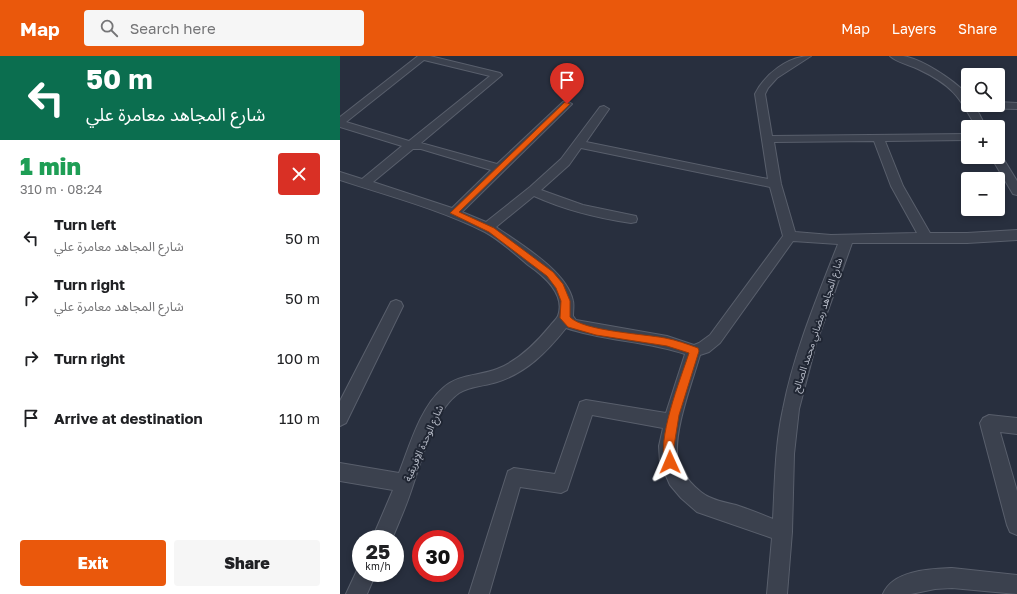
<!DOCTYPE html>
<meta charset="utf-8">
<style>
:root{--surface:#fff;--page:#f6f6f6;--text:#202124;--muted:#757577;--accent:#ea580c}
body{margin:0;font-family:"Golos Text","Noto Sans Arabic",sans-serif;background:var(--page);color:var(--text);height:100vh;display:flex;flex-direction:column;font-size:15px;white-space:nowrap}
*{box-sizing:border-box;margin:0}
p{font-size:13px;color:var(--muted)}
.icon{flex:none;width:22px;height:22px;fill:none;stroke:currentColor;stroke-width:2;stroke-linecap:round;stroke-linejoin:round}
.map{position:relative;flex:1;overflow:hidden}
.side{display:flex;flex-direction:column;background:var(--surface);width:340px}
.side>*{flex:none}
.top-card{background:#0b6e4f;color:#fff;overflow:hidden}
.fabs{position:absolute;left:621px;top:12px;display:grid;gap:8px}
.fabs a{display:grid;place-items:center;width:44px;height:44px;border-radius:4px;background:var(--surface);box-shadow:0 2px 6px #0003;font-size:20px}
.speed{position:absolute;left:12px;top:474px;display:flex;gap:8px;font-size:20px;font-weight:700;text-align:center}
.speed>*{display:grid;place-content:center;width:52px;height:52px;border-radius:50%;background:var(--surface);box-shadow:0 2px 6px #0003;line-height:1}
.speed small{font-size:10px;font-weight:400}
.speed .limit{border:6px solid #d22;background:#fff;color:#111}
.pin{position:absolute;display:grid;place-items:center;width:34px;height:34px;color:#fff;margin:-41px -17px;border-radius:50% 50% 50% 0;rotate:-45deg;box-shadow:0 0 4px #0007}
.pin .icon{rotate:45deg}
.me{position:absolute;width:44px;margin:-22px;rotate:359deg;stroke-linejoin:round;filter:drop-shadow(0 0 3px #0008)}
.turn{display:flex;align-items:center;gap:14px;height:84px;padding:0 20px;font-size:18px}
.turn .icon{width:52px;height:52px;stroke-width:2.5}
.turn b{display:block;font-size:28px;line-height:34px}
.round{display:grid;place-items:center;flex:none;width:42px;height:42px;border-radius:4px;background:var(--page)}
.summary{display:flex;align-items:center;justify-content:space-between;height:68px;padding:0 20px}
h1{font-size:24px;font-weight:800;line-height:30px;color:#1e9e55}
.action{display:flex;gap:8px;margin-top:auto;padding:8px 20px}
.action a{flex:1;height:46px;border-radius:4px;background:var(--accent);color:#fff;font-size:16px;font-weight:800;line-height:46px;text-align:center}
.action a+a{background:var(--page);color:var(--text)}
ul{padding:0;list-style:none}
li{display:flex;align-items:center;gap:12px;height:60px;padding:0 20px}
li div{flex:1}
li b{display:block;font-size:15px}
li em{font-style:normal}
header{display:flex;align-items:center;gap:24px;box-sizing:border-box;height:56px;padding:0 20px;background:var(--accent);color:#fff}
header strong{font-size:19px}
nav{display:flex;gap:22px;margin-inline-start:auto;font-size:14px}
.search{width:280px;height:36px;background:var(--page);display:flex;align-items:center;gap:10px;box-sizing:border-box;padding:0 14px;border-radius:4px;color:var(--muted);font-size:15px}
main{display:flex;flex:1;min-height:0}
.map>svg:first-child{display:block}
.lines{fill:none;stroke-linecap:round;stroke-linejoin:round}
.street-casing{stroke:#595f6c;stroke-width:2}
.street{fill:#3b414e;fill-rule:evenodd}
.route{fill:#ea580c;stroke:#983908}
.labels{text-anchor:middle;stroke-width:4;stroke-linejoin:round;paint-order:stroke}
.street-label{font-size:10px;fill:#b8bdc9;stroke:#202633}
</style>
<header>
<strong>Map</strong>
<div class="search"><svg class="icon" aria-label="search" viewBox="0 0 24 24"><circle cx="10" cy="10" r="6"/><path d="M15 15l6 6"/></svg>Search here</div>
<nav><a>Map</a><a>Layers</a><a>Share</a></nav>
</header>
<main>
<section class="side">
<div class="top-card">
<div class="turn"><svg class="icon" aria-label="left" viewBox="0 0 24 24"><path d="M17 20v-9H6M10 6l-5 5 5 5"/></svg><div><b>50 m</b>شارع المجاهد معامرة علي</div></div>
</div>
<div class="summary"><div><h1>1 min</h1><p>310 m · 08:24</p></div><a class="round" style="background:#d93025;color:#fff"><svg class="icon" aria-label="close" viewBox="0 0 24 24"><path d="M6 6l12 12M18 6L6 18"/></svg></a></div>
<ul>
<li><svg class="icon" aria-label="left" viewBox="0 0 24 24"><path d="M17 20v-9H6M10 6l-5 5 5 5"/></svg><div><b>Turn left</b><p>شارع المجاهد معامرة علي</p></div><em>50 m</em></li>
<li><svg class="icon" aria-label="right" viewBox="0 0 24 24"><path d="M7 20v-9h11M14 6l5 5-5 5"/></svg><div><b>Turn right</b><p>شارع المجاهد معامرة علي</p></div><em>50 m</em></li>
<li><svg class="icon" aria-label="right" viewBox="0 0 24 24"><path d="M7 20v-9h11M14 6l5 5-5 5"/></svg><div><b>Turn right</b></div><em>100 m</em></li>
<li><svg class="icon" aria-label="arrive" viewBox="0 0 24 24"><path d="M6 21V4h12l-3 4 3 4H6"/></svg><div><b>Arrive at destination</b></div><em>110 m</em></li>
</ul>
<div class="action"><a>Exit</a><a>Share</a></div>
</section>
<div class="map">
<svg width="677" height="538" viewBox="0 0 677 538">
<rect width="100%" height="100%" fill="#282f3e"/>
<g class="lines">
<defs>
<path id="street" d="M78,0H90L160,17L162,19L81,87L157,108L223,46L227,45L232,48L122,156L146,166L190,131L221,103L260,51L264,50L269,53L246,86L428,123L415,38C425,18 448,0 471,0L437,22L428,32L425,38L432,80L628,78V84L545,85L563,130L590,177H627L677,174V184L627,187H512L476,288L459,353L454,398L452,476L447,538H427L432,482L357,456L341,442L330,429L320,406L319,390L323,372L252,359L227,434L221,437L180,431L149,538H129L168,415L174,412L215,418L240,346L246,344L326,357L345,298C306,285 264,285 226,272C207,296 186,317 157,326C145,330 130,330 119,337C92,356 81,408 70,438C65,453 58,468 52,483H32L53,434L0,425V407L59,417C70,389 80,352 103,332C118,318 139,320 157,313C178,305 196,287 210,270C212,267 216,264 218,260C226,238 204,220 188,209C175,198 160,184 145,176C99,153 49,140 0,124V116L22,123L62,90L0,71V61ZM84,4L150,20L69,85L6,66ZM534,85L551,130L577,177L491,179L455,176L441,128L434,86ZM241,92L430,131L443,180L370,279L359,287L354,289L327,280L236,264L233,260C233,255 234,249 233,245C227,215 180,188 156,171L194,140C225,154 258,162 291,167L296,166L297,163L296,160L243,149L201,134L229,109ZM73,93H81L151,114L112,152L33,126ZM453,185L498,188C477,242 454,296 443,353C435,389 435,426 433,463C421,458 408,453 396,449C387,447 377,445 369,441C358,436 341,418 338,406C332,378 352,327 360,299L369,296L380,287Z
M550,0C554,0 559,0 563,0C582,3 612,23 626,37L628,39V49H658V46L677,47V53L636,52L646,71H636C619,40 612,29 578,13C570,9 556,6 550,0Z
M658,98L661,99L677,125V139L673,138L651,101H658Z
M56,244L61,246L63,250L6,367L0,370V345L51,246Z
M649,359L677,362V378L660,376L677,435V479L670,476L667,469L640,367L643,362Z
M21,509V517H36L27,538H6L19,510Z
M612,512L677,519V538L612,532L595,533L571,538H543C553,514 590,513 612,512Z"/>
</defs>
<use href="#street" class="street-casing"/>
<use href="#street" class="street"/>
</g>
<path class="route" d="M225,46L230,48L119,156L154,172L213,216L223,228L230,245V261C243,275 304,278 325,282C336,284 347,288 358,292L359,295L339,359L334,390L335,406L333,410L330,411L326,410C315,386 341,322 349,297L327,290L256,279L228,271L220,262L221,245L216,232L207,220L149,176L110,157Z"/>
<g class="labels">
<g class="street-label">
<text transform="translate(477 269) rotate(-72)" y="4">شارع المجاهد رمضاني محمد الصالح</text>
<text transform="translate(83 387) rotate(-66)" y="4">شارع الوحدة الإفريقية</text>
</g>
</g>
</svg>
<div class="fabs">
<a><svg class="icon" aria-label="search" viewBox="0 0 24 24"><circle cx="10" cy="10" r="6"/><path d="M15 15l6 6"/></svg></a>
<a>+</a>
<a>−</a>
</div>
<div class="speed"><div>25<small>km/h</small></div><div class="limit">30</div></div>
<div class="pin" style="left:227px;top:48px;background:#d93025"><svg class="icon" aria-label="arrive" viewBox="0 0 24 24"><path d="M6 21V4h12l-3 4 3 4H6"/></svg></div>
<svg class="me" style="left:330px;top:406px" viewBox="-20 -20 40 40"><path d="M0-17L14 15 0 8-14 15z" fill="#ea580c" stroke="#fff" stroke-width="4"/></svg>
</div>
</main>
